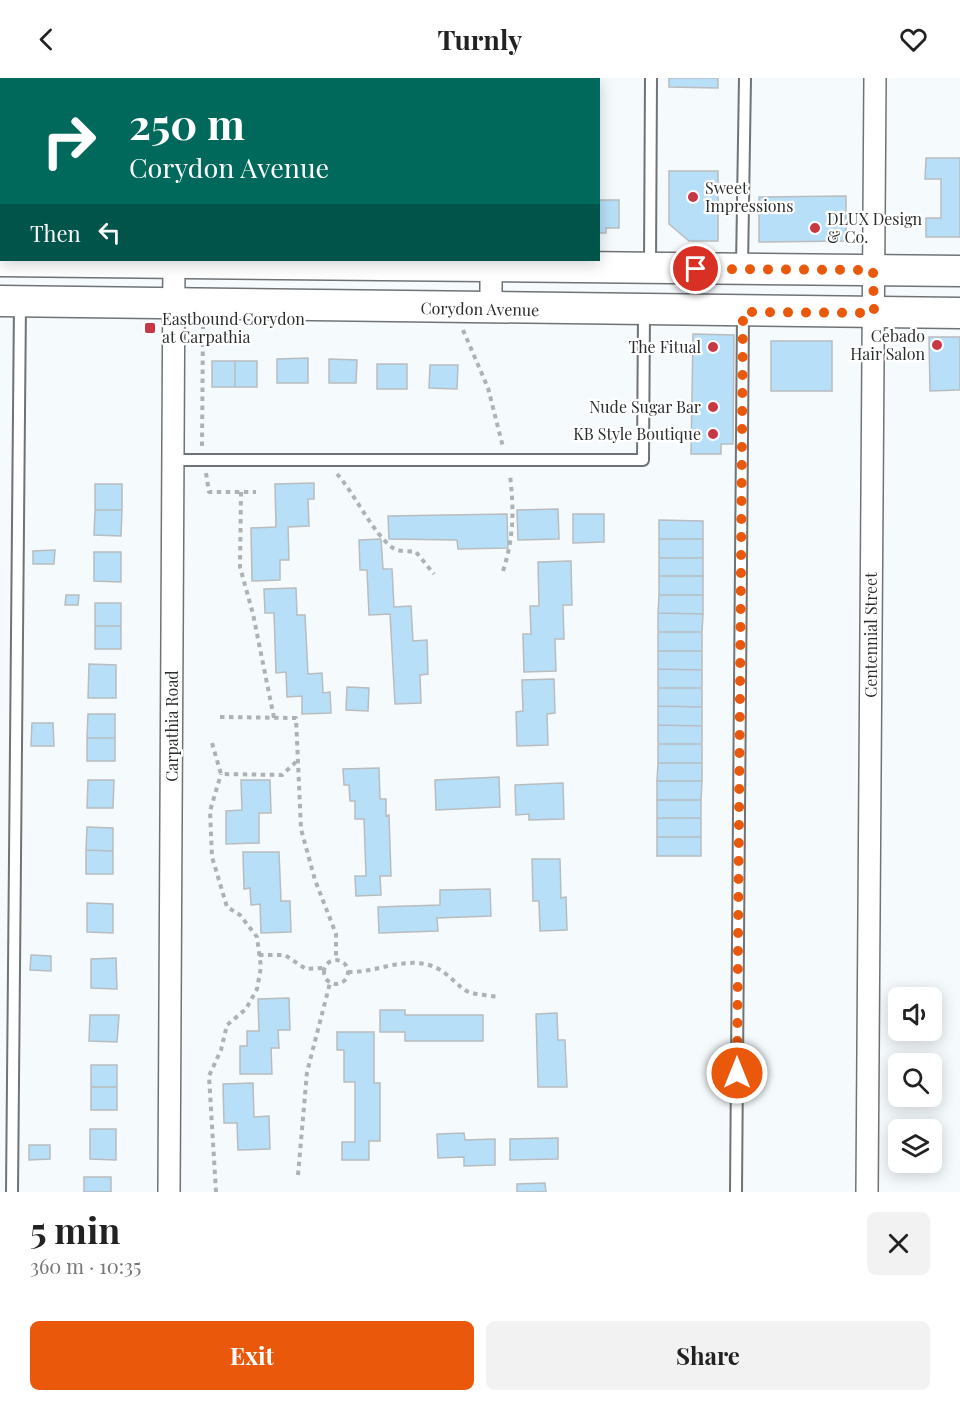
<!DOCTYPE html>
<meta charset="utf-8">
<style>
:root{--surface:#fff;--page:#f2f2f2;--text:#222;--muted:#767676;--accent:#ea580c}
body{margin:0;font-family:"Playfair Display",serif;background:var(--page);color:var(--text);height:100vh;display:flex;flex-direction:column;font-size:22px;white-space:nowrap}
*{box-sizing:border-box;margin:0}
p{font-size:20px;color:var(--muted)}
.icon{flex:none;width:33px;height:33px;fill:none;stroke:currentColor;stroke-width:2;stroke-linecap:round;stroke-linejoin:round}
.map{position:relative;height:1114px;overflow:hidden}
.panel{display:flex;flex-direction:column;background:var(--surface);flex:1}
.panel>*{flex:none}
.hud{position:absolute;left:0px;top:0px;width:600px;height:183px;box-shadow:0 3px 15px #0003;background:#00695c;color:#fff;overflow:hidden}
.buttons{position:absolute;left:888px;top:909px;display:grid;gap:12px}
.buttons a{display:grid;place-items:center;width:54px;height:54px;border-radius:9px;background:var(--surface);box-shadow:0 3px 15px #0003;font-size:30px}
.pin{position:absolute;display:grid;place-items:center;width:51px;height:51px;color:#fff;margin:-26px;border:3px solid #fff;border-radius:50%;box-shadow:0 2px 6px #0007}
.me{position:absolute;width:66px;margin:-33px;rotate:0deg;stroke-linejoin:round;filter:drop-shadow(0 0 4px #0008)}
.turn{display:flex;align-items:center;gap:21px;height:126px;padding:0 30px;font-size:27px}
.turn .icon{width:78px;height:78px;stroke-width:2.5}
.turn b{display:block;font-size:42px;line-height:51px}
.then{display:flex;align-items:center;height:57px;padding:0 30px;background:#0003;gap:12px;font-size:22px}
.round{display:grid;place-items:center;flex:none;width:63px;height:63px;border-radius:9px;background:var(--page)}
.headline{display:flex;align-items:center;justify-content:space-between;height:102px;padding:0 30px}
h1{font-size:36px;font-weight:700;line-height:45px}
.action{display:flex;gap:12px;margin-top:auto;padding:12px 30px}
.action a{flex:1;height:69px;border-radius:9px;background:var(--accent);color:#fff;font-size:24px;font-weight:700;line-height:69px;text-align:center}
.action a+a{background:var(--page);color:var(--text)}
header{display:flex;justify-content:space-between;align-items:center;height:78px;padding:0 30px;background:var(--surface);font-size:27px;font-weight:700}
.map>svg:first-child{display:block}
.building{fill:#b7e0f8;stroke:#b8bcbf;stroke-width:1.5}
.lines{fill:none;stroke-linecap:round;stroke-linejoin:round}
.lane-casing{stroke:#6f7376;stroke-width:14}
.street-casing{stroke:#6f7376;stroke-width:24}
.secondary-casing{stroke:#6f7376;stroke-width:33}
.path{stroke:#aeb2b4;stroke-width:4;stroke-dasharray:4.5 4.5;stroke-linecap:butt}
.lane{stroke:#fff;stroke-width:10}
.street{stroke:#fff;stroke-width:21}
.secondary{stroke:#fff;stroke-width:30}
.route{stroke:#ea580c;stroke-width:10;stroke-dasharray:0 18}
.poi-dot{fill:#c83844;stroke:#fff;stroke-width:2}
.labels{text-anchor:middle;stroke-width:4.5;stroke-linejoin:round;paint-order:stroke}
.poi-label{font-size:16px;fill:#2a2c2d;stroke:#fff;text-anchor:end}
.street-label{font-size:16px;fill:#2a2c2d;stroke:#fff}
</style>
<header><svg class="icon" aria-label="back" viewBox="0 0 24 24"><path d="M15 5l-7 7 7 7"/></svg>Turnly<svg class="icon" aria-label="heart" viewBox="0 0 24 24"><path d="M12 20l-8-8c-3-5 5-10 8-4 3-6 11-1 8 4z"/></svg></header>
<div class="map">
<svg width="960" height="1114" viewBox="0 0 960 1114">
<rect width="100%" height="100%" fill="#f5fafd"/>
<path class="building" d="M669,0H718V10L669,9Z
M926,80H960V159H926V140H941V101H925Z
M669,93H718V163H689L669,146Z
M846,118V163L759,164V119Z
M598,122H619V150H606V155H598Z
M693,256L734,257L733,366H721V376H691Z
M929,259H960V312L930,313Z
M771,263H832V313H771Z
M308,280V305H277V281Z
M329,281L357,282L356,305H329Z
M212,283H235V309H212Z
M235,283H257V309H235Z
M377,286H407V311H377Z
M430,287H458L457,311L429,310Z
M314,405V421H308L309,448L288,449L289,482H280V502L252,503L251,450L276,449L275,406Z
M95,406H122V432H95Z
M558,431L559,461L518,462L517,432Z
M95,432H122L121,458L94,457Z
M507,436L508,470L458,471L457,462L389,461L388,438Z
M573,436H604V464L573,465Z
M659,442L703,443V461H659Z
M381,461L383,491H392L394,529L411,528L413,563L427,562L428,596L420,597L421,625L395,626L390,536L369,537L367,492H360L359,462Z
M659,461H703V480H659Z
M55,472L54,486H33V473Z
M94,474H121V504L94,503Z
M659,480H703V498H659Z
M571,483L572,527H563L564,561H555L556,593L524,594L523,556H531L530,528H539L538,484Z
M659,498H703V517H659Z
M296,510L297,537H305L308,596L322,595L323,615L330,614L331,635L302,636V618L287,619L286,594L276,595L274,535H265L264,511Z
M66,517H79L78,527H65Z
M659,517H703V536L658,535Z
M95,525H121V548H95Z
M658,535L703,536L702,554H658Z
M95,548H121V571H95Z
M658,554H702V573H658Z
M658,573H702V592L658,591Z
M89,586L116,587V620H88Z
M658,591L702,592V610H658Z
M554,601L555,635L547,636L548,667L517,668L516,634L523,633L522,602Z
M347,609L369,610L368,633L346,632Z
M658,610H702V629L658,628Z
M658,628L702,629V648L658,647Z
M88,636H115V660H87Z
M32,645H53L54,668H31Z
M658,647L702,648V666H658Z
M87,660H115V683H87Z
M658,666H702V685H658Z
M658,685H702V703H657Z
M379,690L380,721H386V738L389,737L391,798H380L381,817L356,818L355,798H366L364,741H355V723H350L349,707H344L343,691Z
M499,699L500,729L436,732L435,702Z
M88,702H114L113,730H87Z
M241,702H270L271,735H259V765L226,766V733L242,732Z
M657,703H702L701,722H657Z
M563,705L564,741L529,742V736L516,737L515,707Z
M657,722H701V740H657Z
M657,740H701V759H657Z
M87,749L113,750V773L86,772Z
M657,759H701V778H657Z
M86,772L113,773V796H86Z
M243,774H279L281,823H290L291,854L261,855L260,826L251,827L250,810L244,811Z
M532,781H560L561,820L566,819L567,852L540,853L539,823H533Z
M490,811L491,838L437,840L438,853L379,855L378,829L440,827V812Z
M87,825L113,826V855L87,854Z
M31,877L51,878V893L30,892Z
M116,880L117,911L91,910V881Z
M289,920L290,952H278L279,970H271L272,996H240V968H247V953H259L258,921Z
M380,932H405V937H483V963H405V954H380Z
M557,935L558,962H565L567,1009H538L536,936Z
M90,937H119L117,964L89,963Z
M337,954H374V1005H380V1063H369V1082H342V1064H355V1004H344V972H337Z
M91,987H117V1009H91Z
M253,1005L254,1039L269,1038L270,1071L238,1072L237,1045H224L223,1006Z
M91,1009H117V1032H91Z
M90,1051H116V1082L90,1081Z
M464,1055L465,1062L495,1061V1087L464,1088V1079L438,1080L437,1056Z
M558,1060V1081L510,1082V1061Z
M29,1067H50V1081L29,1082Z
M84,1099H111V1114H84Z
M545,1105L546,1114H517V1106Z"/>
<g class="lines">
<defs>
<path id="lane" d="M22,2V0
M333,2V0
M650,189L651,0
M742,189L745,0
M173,382H643L644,233
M12,1114L20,224
M736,1114L743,234"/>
<path id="street" d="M176,2V0
M492,2V0
M491,231V182
M169,1114L174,182
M867,1114L875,0"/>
<path id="secondary" d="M0,183L960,193
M0,223L960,235"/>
</defs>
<use href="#lane" class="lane-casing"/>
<use href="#street" class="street-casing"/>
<use href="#secondary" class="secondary-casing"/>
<path class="path" d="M463,252L488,310L503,369
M202,368L203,249
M206,395L209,414H256
M337,396C355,416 373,456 393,470C399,474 409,473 416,474L434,496
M241,414L240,489L253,536L274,640
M503,493C514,459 514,432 510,397
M220,639L296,640L301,751L315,802L336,856V881
M212,665L221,696L282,697L298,682
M259,877H285L306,891L324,890
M324 894a12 12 0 1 1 24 0a12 12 0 1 1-24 0Z
M348,894C376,895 404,878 432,888C449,894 459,911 469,914C477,917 488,917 497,919
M298,1097L307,994L330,905
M216,1114L209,998L221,972L227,947L246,931L257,911L261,889L257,859L240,837L227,829L212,779L210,733L221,696"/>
<use href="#lane" class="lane"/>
<use href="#street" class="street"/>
<use href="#secondary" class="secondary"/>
</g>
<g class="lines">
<path class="route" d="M696,191L873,192L874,235L743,234L737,995"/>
</g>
<g class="poi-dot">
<circle cx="693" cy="119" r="6"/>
<circle cx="815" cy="150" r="6"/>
<rect x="144" y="244" width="12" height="12" rx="3"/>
<circle cx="937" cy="267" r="6"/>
<circle cx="713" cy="269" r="6"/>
<circle cx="713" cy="329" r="6"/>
<circle cx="713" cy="356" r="6"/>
</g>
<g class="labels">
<g class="poi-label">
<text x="705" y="116" text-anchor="start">Sweet<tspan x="705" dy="18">Impressions</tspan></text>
<text x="827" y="147" text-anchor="start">DLUX Design<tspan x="827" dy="18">&amp; Co.</tspan></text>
<text x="162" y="247" text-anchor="start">Eastbound Corydon<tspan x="162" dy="18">at Carpathia</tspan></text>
<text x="925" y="264">Cebado<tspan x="925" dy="18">Hair Salon</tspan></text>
<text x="701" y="275">The Fitual</text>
<text x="701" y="335">Nude Sugar Bar</text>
<text x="701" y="362">KB Style Boutique</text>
</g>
<g class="street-label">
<text transform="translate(480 231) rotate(1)" y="6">Corydon Avenue</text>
<text transform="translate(871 557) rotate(-90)" y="6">Centennial Street</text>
<text transform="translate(172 648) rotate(-90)" y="6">Carpathia Road</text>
</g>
</g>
</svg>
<div class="buttons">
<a><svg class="icon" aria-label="sound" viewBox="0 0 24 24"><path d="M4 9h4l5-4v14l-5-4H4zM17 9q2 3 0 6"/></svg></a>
<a><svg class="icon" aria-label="search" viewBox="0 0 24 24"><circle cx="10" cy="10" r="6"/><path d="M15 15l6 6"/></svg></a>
<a><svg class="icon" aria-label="layers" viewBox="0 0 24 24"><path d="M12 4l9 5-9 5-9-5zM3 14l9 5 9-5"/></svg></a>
</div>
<div class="pin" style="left:696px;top:191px;background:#d93025"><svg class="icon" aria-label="arrive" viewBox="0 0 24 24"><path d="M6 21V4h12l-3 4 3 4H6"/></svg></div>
<svg class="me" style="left:737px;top:995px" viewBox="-20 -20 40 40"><circle r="17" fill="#ea580c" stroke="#fff" stroke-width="3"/><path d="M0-11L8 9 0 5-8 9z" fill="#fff"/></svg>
<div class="hud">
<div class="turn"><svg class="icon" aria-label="right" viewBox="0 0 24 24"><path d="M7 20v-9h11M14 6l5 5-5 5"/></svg><div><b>250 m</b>Corydon Avenue</div></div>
<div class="then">Then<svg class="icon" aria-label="left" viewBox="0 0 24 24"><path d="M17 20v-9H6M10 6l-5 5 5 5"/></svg></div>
</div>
</div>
<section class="panel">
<div class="headline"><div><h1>5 min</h1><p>360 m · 10:35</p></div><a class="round"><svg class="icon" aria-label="close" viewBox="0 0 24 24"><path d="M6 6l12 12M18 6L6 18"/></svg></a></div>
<div class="action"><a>Exit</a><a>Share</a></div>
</section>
